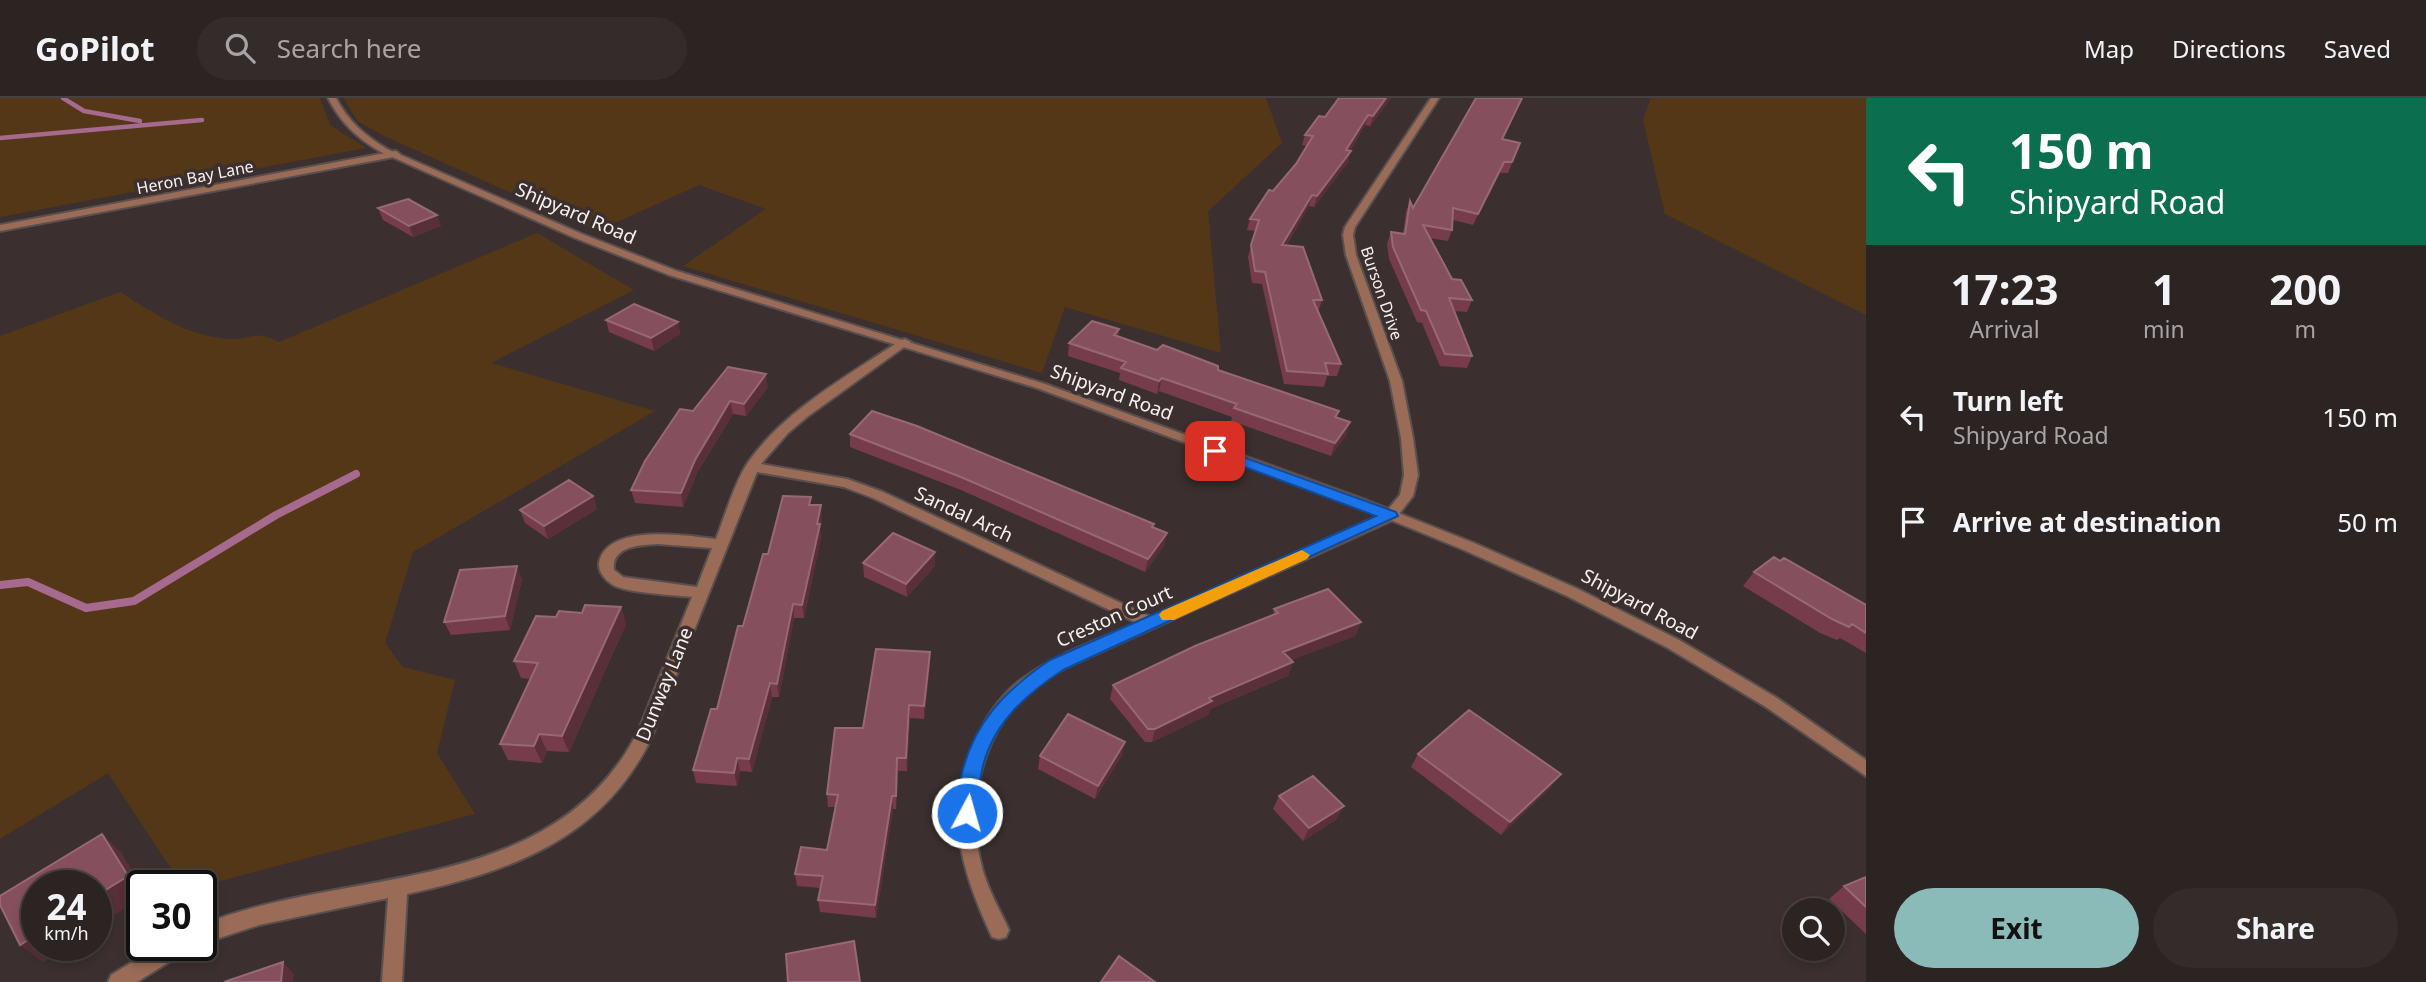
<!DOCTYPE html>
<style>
:root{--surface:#2c2423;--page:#342c2b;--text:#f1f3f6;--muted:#a6a4a6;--line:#484141;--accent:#8bbbb9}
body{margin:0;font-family:"Noto Sans",sans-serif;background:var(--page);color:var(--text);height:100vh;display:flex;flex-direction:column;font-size:26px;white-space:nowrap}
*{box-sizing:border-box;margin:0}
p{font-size:23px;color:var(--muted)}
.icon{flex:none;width:38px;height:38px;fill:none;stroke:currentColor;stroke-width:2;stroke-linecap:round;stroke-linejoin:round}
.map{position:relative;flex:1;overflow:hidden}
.details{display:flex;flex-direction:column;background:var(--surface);width:560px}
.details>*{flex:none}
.banner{background:#0b6e4f;color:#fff;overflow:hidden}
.tools{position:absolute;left:1782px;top:800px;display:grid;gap:14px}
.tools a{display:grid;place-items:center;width:63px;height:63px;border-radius:50%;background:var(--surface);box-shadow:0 4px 10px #0003,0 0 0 2px var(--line);font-size:35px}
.speed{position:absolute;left:21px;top:772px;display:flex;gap:14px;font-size:35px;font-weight:700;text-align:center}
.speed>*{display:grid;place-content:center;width:91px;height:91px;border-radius:50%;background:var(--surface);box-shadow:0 4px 10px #0003,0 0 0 2px var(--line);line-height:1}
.speed small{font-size:18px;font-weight:400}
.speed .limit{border:4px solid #111;border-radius:10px;background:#fff;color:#111}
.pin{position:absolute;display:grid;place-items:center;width:60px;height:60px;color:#fff;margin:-30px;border-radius:14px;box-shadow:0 4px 10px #0006}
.me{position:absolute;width:77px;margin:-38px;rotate:6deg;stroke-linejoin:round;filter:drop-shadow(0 0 5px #0008)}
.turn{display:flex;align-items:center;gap:24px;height:147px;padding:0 28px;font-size:32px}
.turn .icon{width:91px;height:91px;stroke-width:2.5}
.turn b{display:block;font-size:49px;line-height:60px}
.eta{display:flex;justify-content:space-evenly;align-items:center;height:119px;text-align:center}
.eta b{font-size:42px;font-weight:700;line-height:49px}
.action{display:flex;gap:14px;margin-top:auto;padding:14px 28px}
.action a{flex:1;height:80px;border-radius:42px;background:var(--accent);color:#111;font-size:28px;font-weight:700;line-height:80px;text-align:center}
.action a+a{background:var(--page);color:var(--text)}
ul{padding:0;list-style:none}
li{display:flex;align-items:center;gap:21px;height:105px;padding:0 28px}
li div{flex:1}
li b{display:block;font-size:26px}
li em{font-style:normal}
header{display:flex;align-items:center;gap:42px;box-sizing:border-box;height:98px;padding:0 35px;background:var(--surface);border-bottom:2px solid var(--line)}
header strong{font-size:33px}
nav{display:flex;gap:38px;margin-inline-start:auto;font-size:24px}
.search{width:490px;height:63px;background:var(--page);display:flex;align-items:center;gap:18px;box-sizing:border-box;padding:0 24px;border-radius:38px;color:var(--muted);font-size:26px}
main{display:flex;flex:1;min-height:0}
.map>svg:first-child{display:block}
.green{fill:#543717}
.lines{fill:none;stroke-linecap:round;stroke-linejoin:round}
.stream-far1{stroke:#a66a8e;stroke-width:4.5}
.stream{stroke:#a66a8e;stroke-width:8}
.minor-casing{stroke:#594f4e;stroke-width:4}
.tertiary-casing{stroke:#594f4e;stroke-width:4}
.minor{fill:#9a6c57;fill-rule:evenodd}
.tertiary{fill:#9a6c57;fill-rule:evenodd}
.wall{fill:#773c4c}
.shaded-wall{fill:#592f39}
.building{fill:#854f5e;stroke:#976875;stroke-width:2}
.route{fill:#1a73e8;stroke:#114b97;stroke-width:2}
.slow{fill:#f59e0b}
.labels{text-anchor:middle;stroke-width:7;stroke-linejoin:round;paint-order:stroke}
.far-street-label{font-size:16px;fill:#f8f1f0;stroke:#3b302f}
.street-label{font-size:19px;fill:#f8f1f0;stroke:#3b302f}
</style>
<header>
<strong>GoPilot</strong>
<div class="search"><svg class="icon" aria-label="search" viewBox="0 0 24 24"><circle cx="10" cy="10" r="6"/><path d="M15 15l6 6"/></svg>Search here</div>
<nav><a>Map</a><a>Directions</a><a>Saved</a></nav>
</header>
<main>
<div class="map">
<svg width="1866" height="884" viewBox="0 0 1866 884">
<rect width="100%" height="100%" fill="#3b302f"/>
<path class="green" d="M0,0H320L330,27L366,50L0,119Z
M344,0H1266L1282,45L1208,113L1221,255L1065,209L1042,275L683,168L766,111L699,87L597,133L384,38L357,23Z
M1651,0H1866V217L1665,116L1643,22Z
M537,135L634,192L491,265L655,313L413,454L385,545L403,569L455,582L437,655L475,716L201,788L182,787L108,675L0,741V238L120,194C156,216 184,237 228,241C253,242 252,231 279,244Z"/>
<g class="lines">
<path class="stream-far1" d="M63,0L84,13L140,23
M0,40L202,22"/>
<path class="stream" d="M0,487L28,484L86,510L134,503L276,417L356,376"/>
<defs>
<path id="minor" d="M1431,0H1439L1355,129L1353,137L1356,157L1402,283L1413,340L1418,377L1413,398L1395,421L1063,571C1051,579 1037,585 1027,595C979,641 965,710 983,773C989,794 1000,812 1009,832L1006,839L999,841L992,839C959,767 942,710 979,635C989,615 1004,594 1022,581C1056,556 1098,542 1137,525L873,400L844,389L757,374L651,641C601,742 511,773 407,796L402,884H382L388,800L259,827L201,846V827C341,770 532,798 625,656C639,635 647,611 656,588C668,558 680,529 692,499C674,497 627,495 613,487C606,483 598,474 599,465C607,424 688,438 716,441C725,418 734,386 747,366C784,312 848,278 901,242L905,241L911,244L807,319L788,335L761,366L847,381L883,394L1151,519L1385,415L1400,397L1404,377L1401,340L1390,283L1346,157L1343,137L1345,129ZM658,446L712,450L697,489L623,479L614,472C611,448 640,447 658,446Z
M396,53L400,56L399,58L0,133V127Z
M160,847H188L185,854L137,884H108L111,877Z"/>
<path id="tertiary" d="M328,0H336C348,23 364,37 387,51L582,136L677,173L1045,286L1368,403L1474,445L1578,491L1679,542L1777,600L1866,662V678L1766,609L1668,550L1567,498L1464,452L1359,409L1037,290L669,177L575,140L381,54C357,40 341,25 328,0Z"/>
</defs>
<use href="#minor" class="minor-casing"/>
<use href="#tertiary" class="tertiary-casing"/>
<use href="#minor" class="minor"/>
<use href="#tertiary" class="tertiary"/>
</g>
<path class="wall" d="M1391,0L1370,28L1365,27L1350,53L1348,64L1314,109L1309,108L1286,148L1322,202L1318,214L1341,266L1337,278H1327L1324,289L1284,286L1262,186L1252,185L1248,159L1255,133L1247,132L1250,121L1296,66L1307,48L1302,47L1305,37L1325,19Z
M1476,0H1523L1503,41L1516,55L1508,75H1500L1473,127L1453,122L1452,132L1448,143L1430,140L1452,181L1472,202L1467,214L1454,213L1472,258L1467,270L1440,268L1422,225L1417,224L1389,161L1387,146L1391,134L1403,136L1406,114L1410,103L1413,110Z
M378,110L441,128L413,139L383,122Z
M606,222L678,224L680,236L654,253L609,234Z
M1119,231L1118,239L1339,313L1337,319L1350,324L1346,337L1331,358L1231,323L1232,319L1159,293L1157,296L1119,282L1120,275L1068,258L1069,245Z
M768,289L746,318L733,316L697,375L683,409L635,405L631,392L693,313Z
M850,336L1164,448L1145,474L961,392L850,349Z
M593,398L597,411L548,441L525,425L520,412Z
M812,407L822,421L820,431L821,439L804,520H794L779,599H772L752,674L740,673L737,688L696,685L693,672L717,611L768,456Z
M863,465L935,468L907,499L864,479Z
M1754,474L1866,507V555L1840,540L1837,542L1820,535L1743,488Z
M522,481L510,532L451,537L444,524Z
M621,509L626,526L569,654L547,653L542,665L508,662L500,646L531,581L521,580L514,563L556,519Z
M1274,511L1361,524L1355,538L1291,562L1293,564L1288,578L1210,611L1208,617L1152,644H1145L1110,601L1113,587L1273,517Z
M930,567L924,621L910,620L907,673H898L896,711H893L876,820L820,814L818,802L821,790L797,788L795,776L827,752L836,709H828L827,696L863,630Z
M1418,656L1551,689L1501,737L1411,669Z
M1122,657L1095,701L1038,671L1040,658Z
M1279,698L1337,721L1303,743L1273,711Z
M1866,779V836L1829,801L1844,788Z"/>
<path class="shaded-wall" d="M1386,0H1391L1370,28L1373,18Z
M1522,0H1523L1498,52L1502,41Z
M1368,17L1365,27L1344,62L1351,53L1348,64L1314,109L1317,98Z
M1504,64L1500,75L1473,127L1478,116Z
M1312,97L1309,108L1279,159L1282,147Z
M437,117L441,128L413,139L409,128Z
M678,224L680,236L654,253L651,240Z
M766,276L768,289L746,318L744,306Z
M1162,280L1159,293L1157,296L1159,283Z
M730,303L733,316L697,375L683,409L681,395L695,362Z
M1350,324L1346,337L1331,358L1335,345Z
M593,398L597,411L548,441L544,428Z
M821,407L822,421L820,431L821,439L804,520L802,507Z
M1167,435L1164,448L1145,474L1148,461Z
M935,454V468L907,499L906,486Z
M517,468L522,481L510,532L505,518Z
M793,506L794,520L779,599L777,586Z
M621,509L626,526L569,654L562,638Z
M1361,524L1355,538L1278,567L1283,554Z
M930,554V567L924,621V608Z
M1293,564L1288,578L1210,611L1208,617L1152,644L1155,631L1209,600Z
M770,585L772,599L752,674L749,661Z
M909,607L910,620L907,673L906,660Z
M539,636L547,653L542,665L534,648Z
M1125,644L1122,657L1095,701L1098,688Z
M737,660L740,673L737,688L734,675Z
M897,660L898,673L896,711V698Z
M1561,676L1551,689L1501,737L1510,724Z
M892,698L893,711L876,820L875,807Z
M1344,708L1337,721L1303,743L1309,730Z
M102,736L121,754L142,788V799L96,829V798Z
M37,836V847H69L43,864L20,847Z
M283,864L294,876L293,884H281Z"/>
<path class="building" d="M1339,0H1386L1373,18L1368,17L1346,52L1351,53L1317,98L1312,97L1282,147L1303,149L1322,202H1313L1341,266L1325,265L1328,276L1287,273L1265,174L1255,173L1251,147L1259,122L1250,121L1269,92L1273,93L1296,66L1313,38L1305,37L1319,18L1325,19Z
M1476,0H1522L1502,41L1520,45L1512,64H1504L1478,116L1453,110L1452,132L1423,127L1452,181L1461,182L1472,202L1449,200L1472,258L1445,256L1426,213L1421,212L1393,149L1391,134L1405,136L1410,103L1413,110Z
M408,101L437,117L409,128L378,110Z
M634,206L678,224L651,240L606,222Z
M1092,223L1119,231L1114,237L1157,252L1163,247L1218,268V272L1339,313L1335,319L1350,324L1335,345L1234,310L1237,306L1162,280L1159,283L1121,270L1126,264L1069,245Z
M728,269L766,276L744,306L730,303L695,362L681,395L631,392L645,363L680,311L693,313Z
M872,313L917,328L1154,426L1152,429L1167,435L1148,461L961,379L850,336Z
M569,382L593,398L544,428L520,412Z
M783,398L811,399L809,407H821L817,426H820L802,507L793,506L777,586L770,585L749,661L737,660L734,675L693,672L711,611H717L738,528H743L763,456H768Z
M893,435L935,454L906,486L863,465Z
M1774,459L1780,463L1784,460L1866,507V535L1852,526L1849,529L1832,521L1754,474Z
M517,468L505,518L444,524L460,472Z
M1328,491L1361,524L1283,554L1293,564L1209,600L1212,603L1155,631H1148L1113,587L1195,548L1278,515L1274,511Z
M585,507L621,509L562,638L539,636L534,648L500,646L538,565L514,563L536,518L556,519L559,513L582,515Z
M876,551L930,554L924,608L909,607L906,660H897L896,698H892L875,807L818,802L823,778L795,776L801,749L827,752L838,697L827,696L835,630H863Z
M1469,612L1561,676L1510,724L1418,656Z
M1068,616L1125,644L1098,688L1040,658Z
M1313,678L1344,708L1309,730L1279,698Z
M102,736L128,778L96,798V788H37V836L20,847L0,807V798Z
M1866,779V809L1844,788Z
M854,843L860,884H788L786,856Z
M1119,858L1155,884H1101Z
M283,864L281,884H224Z"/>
<path class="route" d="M1215,349L1396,414L1398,418L1063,572C1025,597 992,626 982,672C979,687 980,708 974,721L967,724L960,721C954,708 958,692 961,679C973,625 1005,592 1050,562L1376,418L1210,356L1208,353Z"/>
<path class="slow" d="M1302,452L1310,457L1307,461L1174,522H1162L1159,517L1162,513Z"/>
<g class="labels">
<g class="far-street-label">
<text transform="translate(195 79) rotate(-11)" y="6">Heron Bay Lane</text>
<text transform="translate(1382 195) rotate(71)" y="6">Burson Drive</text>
</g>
<g class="street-label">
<text transform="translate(576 115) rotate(23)" y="7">Shipyard Road</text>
<text transform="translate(1112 294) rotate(20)" y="7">Shipyard Road</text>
<text transform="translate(964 416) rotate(25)" y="7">Sandal Arch</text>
<text transform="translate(1640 506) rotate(28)" y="7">Shipyard Road</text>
<text transform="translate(1114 518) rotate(-24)" y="7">Creston Court</text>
<text transform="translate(664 586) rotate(-68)" y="7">Dunway Lane</text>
</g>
</g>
</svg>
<div class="tools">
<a><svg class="icon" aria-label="search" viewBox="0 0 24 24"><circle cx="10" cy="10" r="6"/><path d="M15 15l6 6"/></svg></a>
</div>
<div class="speed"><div>24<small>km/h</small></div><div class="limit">30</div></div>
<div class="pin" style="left:1215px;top:353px;background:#d93025"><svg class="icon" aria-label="arrive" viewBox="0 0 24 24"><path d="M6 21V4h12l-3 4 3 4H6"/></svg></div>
<svg class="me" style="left:967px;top:715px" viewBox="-20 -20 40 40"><circle r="17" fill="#1a73e8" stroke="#fff" stroke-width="3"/><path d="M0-11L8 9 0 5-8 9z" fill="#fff"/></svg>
</div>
<section class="details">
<div class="banner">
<div class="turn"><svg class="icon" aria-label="left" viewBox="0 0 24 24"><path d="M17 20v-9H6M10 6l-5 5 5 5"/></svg><div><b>150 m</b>Shipyard Road</div></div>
</div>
<div class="eta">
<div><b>17:23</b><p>Arrival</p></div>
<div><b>1</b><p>min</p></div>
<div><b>200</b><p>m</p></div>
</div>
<ul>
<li><svg class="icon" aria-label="left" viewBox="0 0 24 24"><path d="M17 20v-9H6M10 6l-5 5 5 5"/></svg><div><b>Turn left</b><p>Shipyard Road</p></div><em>150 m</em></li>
<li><svg class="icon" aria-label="arrive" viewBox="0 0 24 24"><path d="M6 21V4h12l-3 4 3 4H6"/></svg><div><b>Arrive at destination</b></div><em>50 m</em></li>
</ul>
<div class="action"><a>Exit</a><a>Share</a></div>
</section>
</main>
